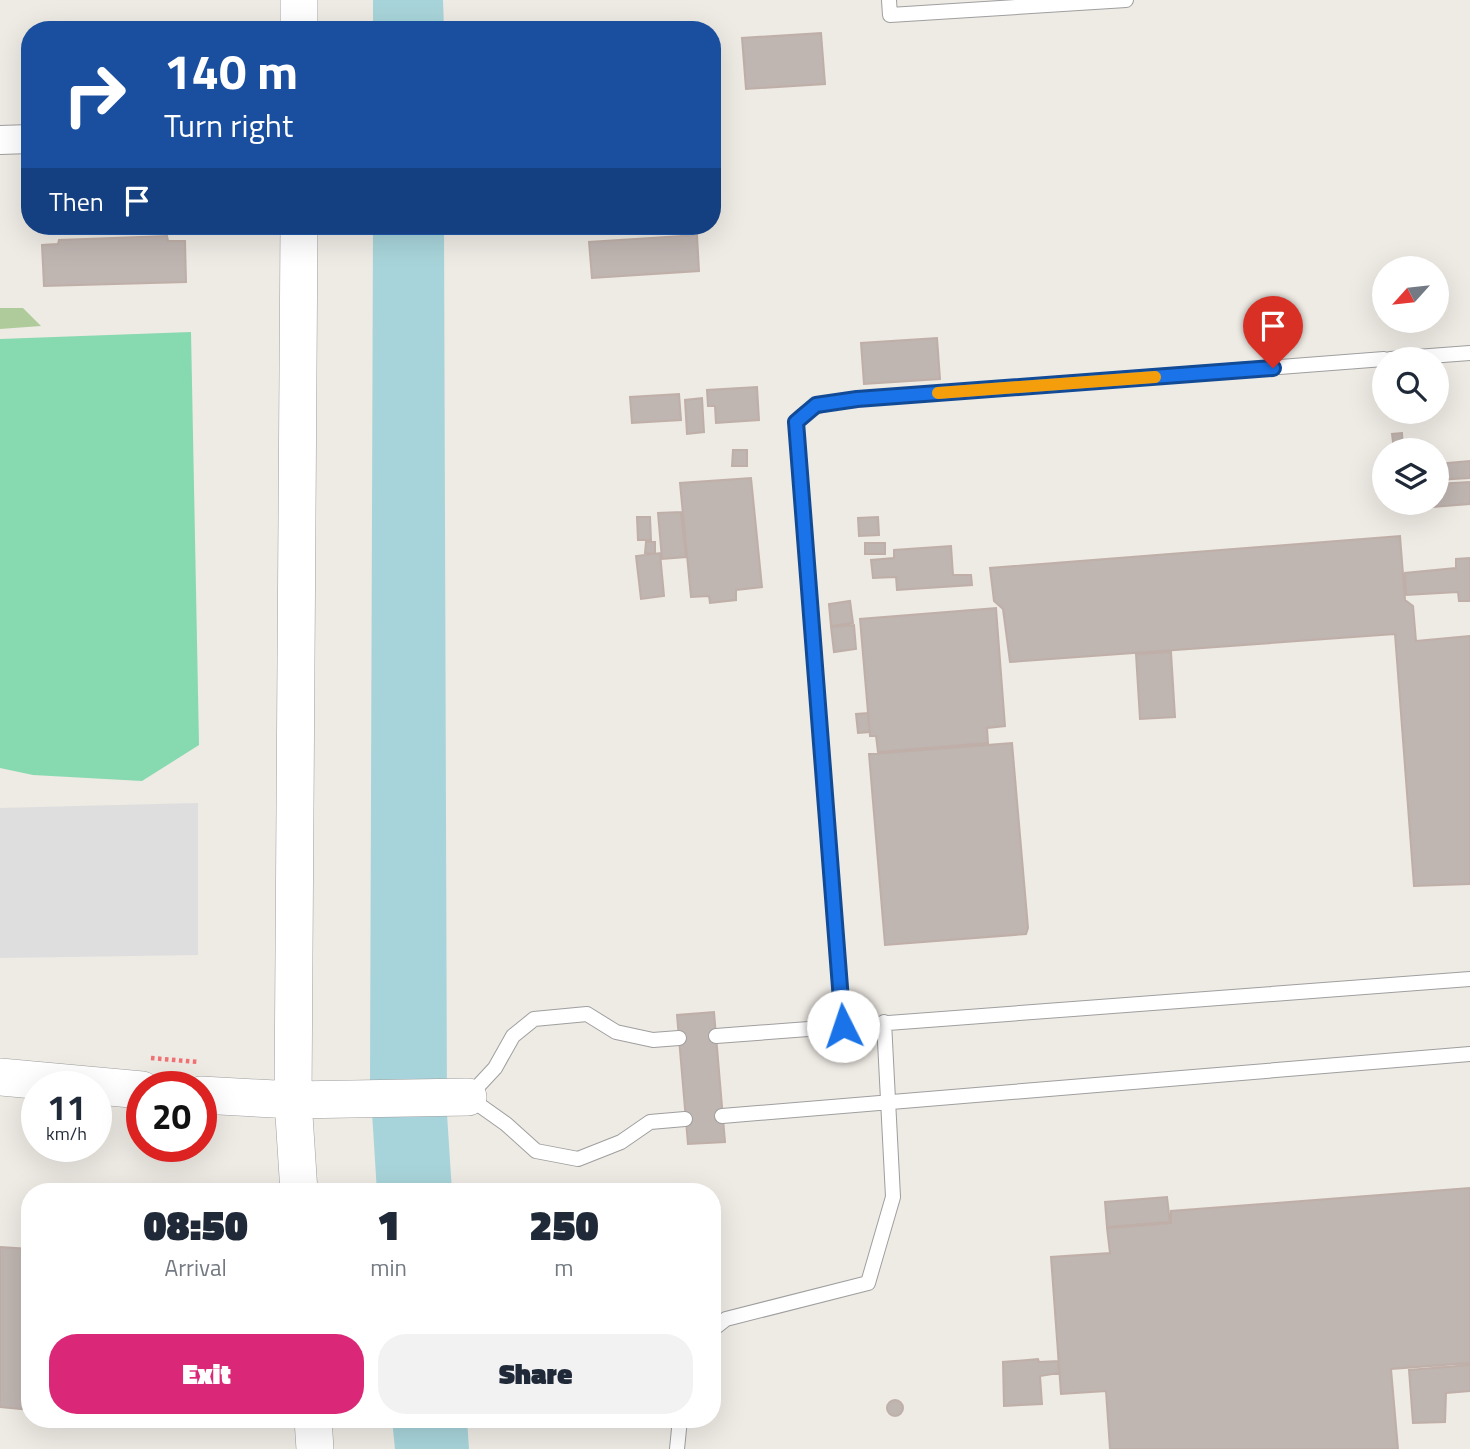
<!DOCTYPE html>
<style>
:root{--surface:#fff;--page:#f2f2f3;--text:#1f2937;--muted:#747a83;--accent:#db2777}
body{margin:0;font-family:"Titillium Web",sans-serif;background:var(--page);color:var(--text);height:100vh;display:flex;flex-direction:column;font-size:26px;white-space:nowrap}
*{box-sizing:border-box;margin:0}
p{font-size:23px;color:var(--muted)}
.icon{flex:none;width:38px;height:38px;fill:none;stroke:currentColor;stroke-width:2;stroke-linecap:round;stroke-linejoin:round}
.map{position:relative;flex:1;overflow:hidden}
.details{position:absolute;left:21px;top:1183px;width:700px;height:245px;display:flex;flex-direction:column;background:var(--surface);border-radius:28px;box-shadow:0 7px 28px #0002}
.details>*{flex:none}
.guide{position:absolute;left:21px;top:21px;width:700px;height:214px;border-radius:28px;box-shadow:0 7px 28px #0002;background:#1a4fa0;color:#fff;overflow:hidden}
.needle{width:46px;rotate:243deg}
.buttons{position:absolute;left:1372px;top:256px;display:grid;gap:14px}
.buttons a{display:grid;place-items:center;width:77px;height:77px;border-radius:50%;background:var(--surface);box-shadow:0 7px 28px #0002;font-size:35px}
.speed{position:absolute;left:21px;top:1071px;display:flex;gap:14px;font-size:35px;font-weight:700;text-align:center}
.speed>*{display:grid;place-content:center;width:91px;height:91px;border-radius:50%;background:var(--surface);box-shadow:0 7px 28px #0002;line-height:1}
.speed small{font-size:18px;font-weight:400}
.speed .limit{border:10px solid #d22;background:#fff;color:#111}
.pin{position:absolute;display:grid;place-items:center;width:60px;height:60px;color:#fff;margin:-72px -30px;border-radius:50% 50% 50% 0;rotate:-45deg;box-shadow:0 0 7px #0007}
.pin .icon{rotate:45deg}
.me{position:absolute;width:77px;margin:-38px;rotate:356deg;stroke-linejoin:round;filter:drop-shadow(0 0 5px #0008)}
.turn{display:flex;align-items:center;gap:24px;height:147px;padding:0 28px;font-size:32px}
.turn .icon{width:91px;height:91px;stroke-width:2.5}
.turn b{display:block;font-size:49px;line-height:60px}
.then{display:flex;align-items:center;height:66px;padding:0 28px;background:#0003;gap:14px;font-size:26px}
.eta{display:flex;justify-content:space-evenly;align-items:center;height:119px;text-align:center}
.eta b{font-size:42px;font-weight:800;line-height:49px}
.cta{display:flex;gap:14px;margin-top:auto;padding:14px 28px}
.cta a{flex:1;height:80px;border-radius:28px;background:var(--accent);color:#fff;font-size:28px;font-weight:800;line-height:80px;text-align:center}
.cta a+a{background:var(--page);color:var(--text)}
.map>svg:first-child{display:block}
.forest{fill:#afcb9c}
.pitch{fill:#87d9b0}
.parking{fill:#dedede}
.water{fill:#a7d4da}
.building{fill:#bfb5b1;stroke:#bfafa8;stroke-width:2}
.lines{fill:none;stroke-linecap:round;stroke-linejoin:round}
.service-casing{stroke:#9f9f9f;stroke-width:16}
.minor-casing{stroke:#9f9f9f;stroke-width:30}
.tertiary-casing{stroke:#9f9f9f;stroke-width:38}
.path{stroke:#f27274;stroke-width:4.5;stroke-dasharray:3.5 3.5;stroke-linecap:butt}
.service{stroke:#fff;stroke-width:14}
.minor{stroke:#fff;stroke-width:28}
.tertiary{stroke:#fff;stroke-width:37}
.route-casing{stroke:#114b97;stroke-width:18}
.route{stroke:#1a73e8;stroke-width:12}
.slow{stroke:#f59e0b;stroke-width:12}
</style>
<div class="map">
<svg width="1470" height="1449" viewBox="0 0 1470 1449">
<rect width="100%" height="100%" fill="#eeeae4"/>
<path class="forest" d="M0,308H23L41,326L0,329Z"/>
<path class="pitch" d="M191,332L199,745L142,781L33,775L0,768V339Z"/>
<path class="parking" d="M198,803V955L0,958V808Z"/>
<path class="water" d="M373,0H443L444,30H373Z
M373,226H444L447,1114L452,1192H377L370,1081Z
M392,1419H467L469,1449H395Z"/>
<path class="building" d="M821,33L825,84L746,89L742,38Z
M697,235L699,271L592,278L589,242Z
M167,236L168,241H185L186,282L44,286L42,245L58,244L59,240Z
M937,338L940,379L864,384L861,343Z
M757,387L759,420L716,423L715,406H708L707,390Z
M679,394L681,420L632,423L630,397Z
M702,398L704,432L687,434L685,400Z
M1402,433L1403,450H1394L1392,434Z
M733,450H747V466H732Z
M1470,461V478L1437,480V464Z
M751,478L762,587L736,590V600L710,603L709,596L691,597L680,483Z
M1470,482V504L1433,507V502H1437V484Z
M681,512L686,557L662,559L658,513Z
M637,517H650L651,540H638Z
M878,517L879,535L859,536L858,518Z
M1400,536L1405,600L1413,606L1416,641L1470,636V884L1414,886L1395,634L1010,662L1003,609L994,601L990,568Z
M646,542H655V554L645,553Z
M865,543H885V554H865Z
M951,546L953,575H971L972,585L897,590L896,577L873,578L871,560L894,558V550Z
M660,553L664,596L641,599L636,556Z
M1470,558V601H1459L1458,592L1406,595L1405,573L1456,568V559Z
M850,601L853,623L831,626L829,604Z
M996,608L1005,726L987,728L988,743L878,752L876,736H870L860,619Z
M854,625L856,649L834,652L831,627Z
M1171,652L1175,717L1140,719L1136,654Z
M868,713L870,732L858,733L856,714Z
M1012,743L1028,928L1026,934L885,945L869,754Z
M714,1012L725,1142L688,1144L677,1015Z
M1470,1188V1363L1391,1369L1398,1449H1110L1106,1391L1061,1394L1051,1257L1110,1253L1107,1228L1171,1223V1211Z
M1167,1197L1170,1222L1107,1227L1105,1202Z
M0,1247L30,1249V1410L0,1407Z
M1038,1359L1039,1362L1058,1361L1059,1373L1040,1376L1042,1404L1004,1406L1003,1362Z
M1470,1365V1391L1446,1393L1445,1422L1413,1423L1409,1370Z
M887 1408a8 8 0 1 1 16 0a8 8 0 1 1-16 0Z"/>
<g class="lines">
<defs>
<path id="service" d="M889,0L890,15L1126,0
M1390,359L1470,353
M843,1025L796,422C811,402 833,403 857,399L1384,359
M716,1036L1470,979
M679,1038L653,1040L616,1032L587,1014L534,1019L513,1036L495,1068L468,1097L506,1124L536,1151L578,1159L621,1142L650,1122L685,1119
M722,1116L1470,1054
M712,1330L726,1319L868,1283L893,1197L884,1022
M677,1449L680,1419"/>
<path id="minor" d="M0,140L30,139"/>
<path id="tertiary" d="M299,0V30
M0,1077L142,1090
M201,1095L293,1100L468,1097
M299,1192L293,1100L299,226
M313,1419L315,1449"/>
</defs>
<use href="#service" class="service-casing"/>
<use href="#minor" class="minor-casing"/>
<use href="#tertiary" class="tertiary-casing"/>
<path class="path" d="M151,1058L198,1062"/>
<use href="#service" class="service"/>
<use href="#minor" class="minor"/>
<use href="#tertiary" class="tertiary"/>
</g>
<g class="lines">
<defs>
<path id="route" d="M843,1026L796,422L816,405L857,399L1273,368"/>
</defs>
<use href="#route" class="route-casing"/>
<use href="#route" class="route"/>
<path class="slow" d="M938,393L1155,377"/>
</g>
</svg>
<div class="buttons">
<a><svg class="needle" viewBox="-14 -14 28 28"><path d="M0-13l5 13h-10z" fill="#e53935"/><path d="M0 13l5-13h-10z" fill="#747a83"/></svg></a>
<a><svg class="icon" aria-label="search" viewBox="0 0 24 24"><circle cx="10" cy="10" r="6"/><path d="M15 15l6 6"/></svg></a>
<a><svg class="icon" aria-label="layers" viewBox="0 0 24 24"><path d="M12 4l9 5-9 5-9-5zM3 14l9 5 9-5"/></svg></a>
</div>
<div class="speed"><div>11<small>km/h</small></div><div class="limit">20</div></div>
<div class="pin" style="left:1273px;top:368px;background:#d93025"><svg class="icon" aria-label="arrive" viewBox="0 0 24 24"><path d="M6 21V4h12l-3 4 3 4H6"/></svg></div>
<svg class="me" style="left:843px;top:1026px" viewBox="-20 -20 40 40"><circle r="19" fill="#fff"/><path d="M0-13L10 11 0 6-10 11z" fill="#1a73e8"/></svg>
<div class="guide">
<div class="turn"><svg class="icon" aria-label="right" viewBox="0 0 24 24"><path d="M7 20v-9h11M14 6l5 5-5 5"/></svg><div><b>140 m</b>Turn right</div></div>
<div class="then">Then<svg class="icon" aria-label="arrive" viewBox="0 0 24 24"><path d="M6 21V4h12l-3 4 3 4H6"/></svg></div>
</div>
<section class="details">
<div class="eta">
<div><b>08:50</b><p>Arrival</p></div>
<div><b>1</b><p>min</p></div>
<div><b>250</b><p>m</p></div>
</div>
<div class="cta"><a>Exit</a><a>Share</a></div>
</section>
</div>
